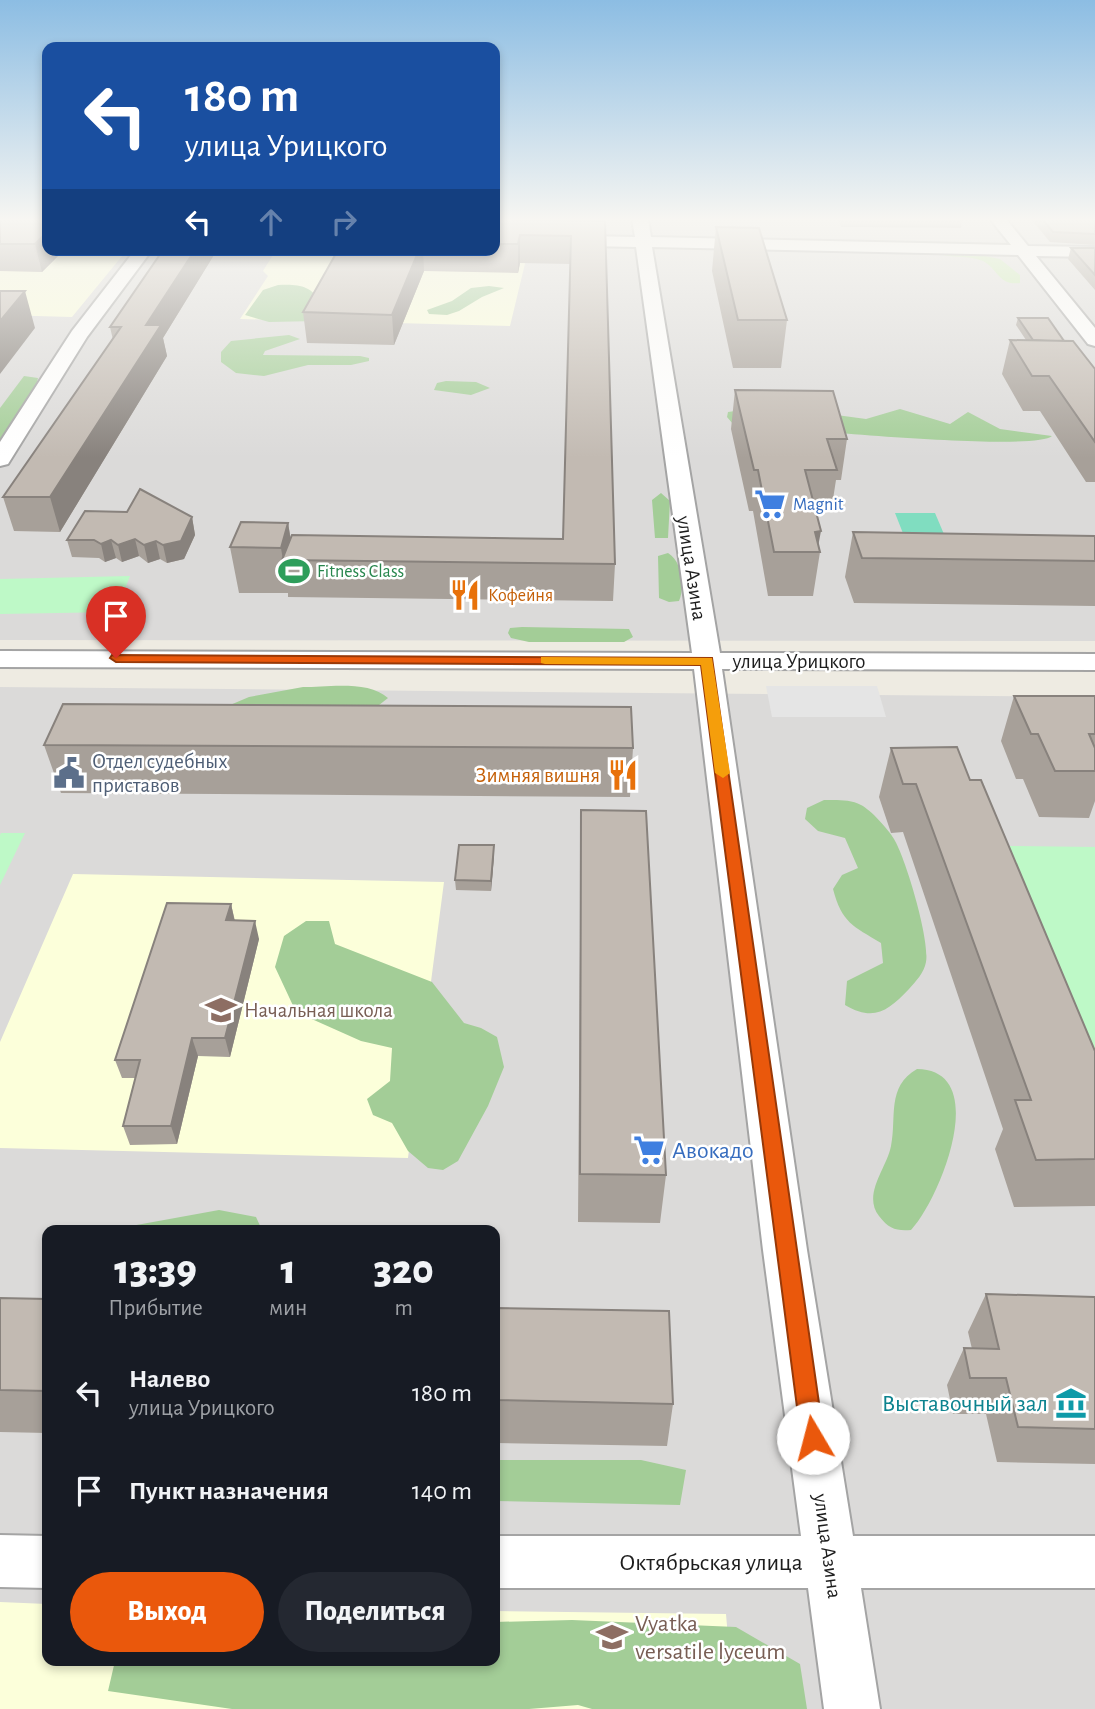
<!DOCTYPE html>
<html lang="ru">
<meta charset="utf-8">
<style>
:root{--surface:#171b24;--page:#242831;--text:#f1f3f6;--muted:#9ea1a6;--accent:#ea580c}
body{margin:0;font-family:"Alegreya Sans",sans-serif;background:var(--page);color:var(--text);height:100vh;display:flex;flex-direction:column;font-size:26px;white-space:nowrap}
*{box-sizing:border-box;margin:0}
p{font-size:23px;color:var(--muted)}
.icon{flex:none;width:38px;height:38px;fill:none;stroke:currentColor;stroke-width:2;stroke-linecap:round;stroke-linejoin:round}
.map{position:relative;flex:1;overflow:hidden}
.panel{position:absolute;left:42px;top:1225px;width:458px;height:441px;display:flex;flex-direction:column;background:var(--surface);border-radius:14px;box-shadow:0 4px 10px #0003}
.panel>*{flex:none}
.hud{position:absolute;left:42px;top:42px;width:458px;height:214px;border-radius:14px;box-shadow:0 4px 10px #0003;background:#1a4fa0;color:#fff;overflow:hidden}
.pin{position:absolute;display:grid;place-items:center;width:60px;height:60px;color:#fff;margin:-72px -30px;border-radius:50% 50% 50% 0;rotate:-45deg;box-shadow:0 0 7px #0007}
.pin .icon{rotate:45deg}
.me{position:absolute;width:77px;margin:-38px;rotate:352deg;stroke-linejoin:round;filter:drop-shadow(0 0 5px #0008)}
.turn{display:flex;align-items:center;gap:24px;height:147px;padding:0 28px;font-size:32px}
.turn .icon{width:91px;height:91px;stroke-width:2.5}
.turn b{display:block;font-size:49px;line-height:60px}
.lanes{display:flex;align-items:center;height:66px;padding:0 28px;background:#0003;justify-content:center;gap:35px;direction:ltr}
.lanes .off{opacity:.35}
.eta{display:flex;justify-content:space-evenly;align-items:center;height:119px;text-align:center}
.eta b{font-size:42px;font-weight:800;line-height:49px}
.cta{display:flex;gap:14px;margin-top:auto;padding:14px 28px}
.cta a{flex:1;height:80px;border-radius:42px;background:var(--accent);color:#fff;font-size:28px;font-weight:800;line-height:80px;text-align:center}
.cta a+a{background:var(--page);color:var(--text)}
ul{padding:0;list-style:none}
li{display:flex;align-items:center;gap:21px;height:98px;padding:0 28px}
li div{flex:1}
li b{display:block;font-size:26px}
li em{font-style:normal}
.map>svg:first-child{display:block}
.residential{fill:#dbdad9;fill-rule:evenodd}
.education{fill:#fcffda}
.grass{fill:#c2e9a7}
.forest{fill:#a3cd97}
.park{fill:#bef9c7}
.pitch{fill:#80ddc0}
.parking{fill:#e5e5e5}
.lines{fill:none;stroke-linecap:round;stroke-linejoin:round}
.minor-casing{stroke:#a4a4a4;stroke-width:4}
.minor{fill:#fff;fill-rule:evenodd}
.wall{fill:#a7a099}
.shaded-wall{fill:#88827d}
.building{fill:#c2bab2;stroke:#88827d;stroke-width:2}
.route{fill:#ea580c;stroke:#983908;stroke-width:2}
.slow{fill:#f59e0b}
.labels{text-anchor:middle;stroke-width:5;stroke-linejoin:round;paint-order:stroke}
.far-shop-label{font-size:18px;fill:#366cbe;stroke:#fff;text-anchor:start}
.far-leisure-label{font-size:18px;fill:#27864d;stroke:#fff;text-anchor:start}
.far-food-label{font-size:18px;fill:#c56008;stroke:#fff;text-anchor:start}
.street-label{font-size:21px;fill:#1d1d1d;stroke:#fff}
.service-label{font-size:21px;fill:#4e5e75;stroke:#fff;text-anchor:start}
.food-label{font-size:21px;fill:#c56008;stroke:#fff;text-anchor:end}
.education-label{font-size:21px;fill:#785e54;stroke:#fff;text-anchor:start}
.near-shop-label{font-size:24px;fill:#366cbe;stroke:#fff;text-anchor:start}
.near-culture-label{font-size:24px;fill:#0d838f;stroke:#fff;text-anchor:end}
.near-street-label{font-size:24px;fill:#1d1d1d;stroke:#fff}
.near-education-label{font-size:24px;fill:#785e54;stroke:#fff;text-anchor:start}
</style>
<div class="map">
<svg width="1095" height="1709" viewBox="0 0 1095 1709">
<rect width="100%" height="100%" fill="#eeebe2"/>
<path class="residential" d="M0,219L47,250H495V219H1095V641L0,640Z
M0,687L1095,697V1709H0ZM47,1230H495V1661H47Z"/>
<path class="education" d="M0,230L47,250H127L72,317L0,315Z
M529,247L510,326L240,319L268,276L263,271L276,250H495Z
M73,874L444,882L408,1158L0,1148V1042Z
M0,1602L47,1604V1661H495V1611L726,1614L734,1709H0Z"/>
<path class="grass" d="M971,253L1000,259L1020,275V283C999,286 998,269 983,261C969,255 951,258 938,254Z"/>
<path class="forest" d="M278,285C298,284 311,285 321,303L318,321L269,322L245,315L263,290Z
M489,286L504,288L482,297L459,311L447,315L429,314L427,310L452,301L471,288Z
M289,335L300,339L265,351L263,355L360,356L369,358V361L351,365H308L264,376L236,373L221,362V352L231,341Z
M24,376L38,378L34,394L0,451V408Z
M446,381L476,382L490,388L471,395L434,390L437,383Z
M900,409L950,424L968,412L1000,429L1052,436C1033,453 775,427 733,424L727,417L728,412L735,411H807L866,419Z
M661,493L670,501L668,538H655L652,500Z
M668,553C682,561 685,587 679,601L669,602L659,598L658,556Z
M522,627L629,629L633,637L624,642H529L511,638L508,633L510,628Z
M303,687C327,687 369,680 388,698L374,709L190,722L249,697Z
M824,800C836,800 850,799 861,805C871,810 888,829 894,839C906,859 930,940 926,962C924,973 916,981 909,989C888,1011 874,1022 845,1005L847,981L883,963L881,943C853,926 842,923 833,889L842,875L858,868L845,838L818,831L805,819L807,808Z
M306,921H329L335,944L432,982L464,1023L481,1028L497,1037L504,1067L488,1106L458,1161L443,1170L428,1168L408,1151L392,1123L373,1115L367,1099L390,1081L392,1048L361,1041L296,1012L275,967L284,936Z
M917,1069C993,1070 939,1201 911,1230C896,1231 889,1229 879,1216C862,1194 887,1168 891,1146C897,1117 886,1087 917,1069Z
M219,1210L256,1217L262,1230H109Z
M495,1460H641L686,1470L680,1505L495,1501Z
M572,1620L736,1627L800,1664L807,1709H592L578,1705L529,1709H232L108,1691L115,1661H495V1622Z"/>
<path class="park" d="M130,576L116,612L0,614V579Z
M1,833H25L0,885V835Z
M1009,846L1095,847V1081Z"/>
<path class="pitch" d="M895,513H935L949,546H908Z"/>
<path class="parking" d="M766,686H877L886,717H772Z"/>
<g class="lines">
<defs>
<path id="minor" d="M632,219H648L651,237L1011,245L990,219H1006L1028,246L1095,247V257L1036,256L1095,328V346L1088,344L1018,255L652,247L720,653L1095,654V670L722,669L807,1250L853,1536H1095V1588H861L880,1709H824L808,1588H495V1536H801L763,1250L694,669L0,667V651L692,653L636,247L495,244V234L635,237Z
M135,250H152L87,337L8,464L0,466V442L72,331Z
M0,1535L47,1536V1588L0,1587Z"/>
</defs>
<use href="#minor" class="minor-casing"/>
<use href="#minor" class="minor"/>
</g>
<path class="wall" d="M0,219L47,250H64L42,272L0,271Z
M495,219H604L615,564L613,601L288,597V593H239L230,547L288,523L291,540L563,539L570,264L520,263L518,273L424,271L394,345L307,343L303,312L338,250H495Z
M838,219H962L961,228L841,227Z
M1031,219H1095V245L1050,242Z
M716,227L787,320L781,368H733L712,271Z
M1071,248H1095V290L1068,259Z
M163,250H217L163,338L167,356L60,532L14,531L3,497L113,340L110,327Z
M1018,318L1064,341L1095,369V482H1086L1040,411H1023L1002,374L1010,340H1026L1016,325Z
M735,390L847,439L841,480H836L831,512H816L818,546L820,552L813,596H768L753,511H749L731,429Z
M192,517L195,535L184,559L167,563L160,559L148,563L139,556L122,562L116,558L105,562L99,558L72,557L67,540Z
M853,532L1095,536V606L854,603L845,577Z
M1014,696H1095V801L1089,818L1039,817L1023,779H1016L1001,741Z
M44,745L633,748L630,797L61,793Z
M891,748L970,780L1095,1051V1206L1014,1207L995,1149L1003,1129L903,832L891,833L879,797Z
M581,810L666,1175L660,1223L578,1222Z
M494,855L491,891L456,890L455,880Z
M231,904L235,921L259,939L230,1057L198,1056L177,1144L130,1145L123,1126L135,1078H122L115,1060Z
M986,1294L1095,1297V1464L997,1462L986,1414H953L947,1385L964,1348L972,1349L968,1332Z
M0,1298L47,1299V1433L0,1432Z
M495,1308L673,1404L667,1446L495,1443Z"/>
<path class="shaded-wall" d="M47,232V250H64L42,272L35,244Z
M520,235V263L518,273V244Z
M195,250H217L163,338L167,356L60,532L50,497L146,325Z
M419,250H423L424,271L394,345L392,315Z
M25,291L35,328L0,374V321Z
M192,517L195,535L184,559L167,563L163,545Z
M288,523L294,561L283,560L281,548Z
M821,531L817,552L815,532Z
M135,539L139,556L122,562L118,545Z
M111,540L116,558L105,562L101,544Z
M156,541L160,559L148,563L144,545Z
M494,845V855L491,891V881Z
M231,904L235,923L226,920Z
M255,921L259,939L230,1057L225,1038Z
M192,1038L198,1056L177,1144L171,1126Z"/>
<path class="building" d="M0,219H47V232L35,244H0Z
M495,219L605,221L615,564L282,560L292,535L563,539L571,236L520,235L518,244H495Z
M1042,219H1095V234L1053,232Z
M716,227L759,228L787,320H738Z
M1071,248H1095V275Z
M163,250H195L146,325H161L50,497H3L121,327H110Z
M338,250H419L392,315L303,312Z
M0,291H25L0,321Z
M1018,318H1048L1064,341L1033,340Z
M1010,340L1073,341L1095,369V442L1049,376H1032Z
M735,390L833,391L847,439H827L837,470H805L821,531L815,532L820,552H774L758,470H754Z
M140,489L192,517L181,541L163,545L156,541L144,545L135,539L118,545L111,540L101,544L94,540H67L85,511L127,512Z
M241,522L288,523L281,548L230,547Z
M853,532L1095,536V561L862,558Z
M1014,696H1095V734H1089L1095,748V771H1055L1038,734H1031Z
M63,704L631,707L633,748L44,745Z
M957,747L970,780H981L1095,1051V1159L1036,1160L1015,1100H1031L916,784H903L891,748Z
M581,810L646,811L666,1175L580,1174Z
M459,845H494L491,881L455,880Z
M167,903L231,904L226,920L255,921L225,1038H192L171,1126H123L140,1060H115Z
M986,1294L1095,1297V1429L1018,1427L1006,1378H970L964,1348L999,1349Z
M0,1298L47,1299V1391L0,1390Z
M495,1308L669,1311L673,1404L495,1400Z"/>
<linearGradient id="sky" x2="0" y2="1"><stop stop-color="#8cbde3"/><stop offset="0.48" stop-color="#f7f6f2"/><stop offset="1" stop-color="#f7f6f2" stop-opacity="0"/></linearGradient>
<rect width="1095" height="458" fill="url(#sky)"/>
<path class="route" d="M112,655L712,658L824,1438L821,1447L813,1450L804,1447L801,1438L701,665L116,662L110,658Z"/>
<path class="slow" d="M541,657L712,658L730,773L723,778L715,773L701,665L545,664L541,663Z"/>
<defs>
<symbol id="supermarket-bare" viewBox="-9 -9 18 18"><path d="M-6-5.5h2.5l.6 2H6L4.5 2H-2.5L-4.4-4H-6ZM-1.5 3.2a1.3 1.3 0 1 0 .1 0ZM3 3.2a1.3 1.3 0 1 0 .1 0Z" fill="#3f7fe0" stroke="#fff" stroke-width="2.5" paint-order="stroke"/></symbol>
<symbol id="stadium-bare" viewBox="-9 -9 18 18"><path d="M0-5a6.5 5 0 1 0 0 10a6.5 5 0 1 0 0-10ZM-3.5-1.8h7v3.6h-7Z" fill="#2e9e5b" stroke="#fff" stroke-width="2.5" paint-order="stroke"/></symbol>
<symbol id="restaurant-bare" viewBox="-9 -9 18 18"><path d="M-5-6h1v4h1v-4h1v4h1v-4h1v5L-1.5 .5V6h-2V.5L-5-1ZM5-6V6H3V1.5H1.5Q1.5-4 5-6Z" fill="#e8710a" stroke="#fff" stroke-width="2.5" paint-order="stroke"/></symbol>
<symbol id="civic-bare" viewBox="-9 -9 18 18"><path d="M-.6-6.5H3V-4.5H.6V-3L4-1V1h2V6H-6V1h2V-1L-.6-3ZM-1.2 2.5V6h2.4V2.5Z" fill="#5c6f8a" stroke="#fff" stroke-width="2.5" paint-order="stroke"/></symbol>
<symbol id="school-bare" viewBox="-9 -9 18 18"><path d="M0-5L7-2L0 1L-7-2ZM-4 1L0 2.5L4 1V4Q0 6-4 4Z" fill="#8d6e63" stroke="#fff" stroke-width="2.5" paint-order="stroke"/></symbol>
<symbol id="museum-bare" viewBox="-9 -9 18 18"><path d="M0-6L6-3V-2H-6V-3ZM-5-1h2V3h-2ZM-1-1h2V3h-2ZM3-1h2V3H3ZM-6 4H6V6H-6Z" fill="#0f9aa8" stroke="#fff" stroke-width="2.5" paint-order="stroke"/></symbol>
</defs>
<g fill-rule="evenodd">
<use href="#supermarket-bare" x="748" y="482" width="44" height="44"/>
<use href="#stadium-bare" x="272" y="549" width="44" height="44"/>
<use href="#restaurant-bare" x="443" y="573" width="44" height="44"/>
<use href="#civic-bare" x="47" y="751" width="44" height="44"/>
<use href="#restaurant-bare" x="601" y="753" width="44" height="44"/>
<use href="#school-bare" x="199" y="988" width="44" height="44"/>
<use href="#supermarket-bare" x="627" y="1128" width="44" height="44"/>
<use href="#museum-bare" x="1049" y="1381" width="44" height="44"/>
<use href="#school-bare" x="590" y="1615" width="44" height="44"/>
</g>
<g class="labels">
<g class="far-shop-label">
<text x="793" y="510">Magnit</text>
</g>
<g class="far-leisure-label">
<text x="317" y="577">Fitness Class</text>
</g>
<g class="far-food-label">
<text x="488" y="601">Кофейня</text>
</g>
<g class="street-label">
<text transform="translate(692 568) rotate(81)" y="7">улица Азина</text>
<text x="799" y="668">улица Урицкого</text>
<text transform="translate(828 1546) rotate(82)" y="7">улица Азина</text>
</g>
<g class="service-label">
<text x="92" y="768">Отдел судебных<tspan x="92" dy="24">приставов</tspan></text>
</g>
<g class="food-label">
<text x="600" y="782">Зимняя вишня</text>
</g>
<g class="education-label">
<text x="244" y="1017">Начальная школа</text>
</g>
<g class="near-shop-label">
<text x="672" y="1158">Авокадо</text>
</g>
<g class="near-culture-label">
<text x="1048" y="1411">Выставочный зал</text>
</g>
<g class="near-street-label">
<text x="711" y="1570">Октябрьская улица</text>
</g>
<g class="near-education-label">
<text x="635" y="1631">Vyatka<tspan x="635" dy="28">versatile lyceum</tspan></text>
</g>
</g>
</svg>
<div class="pin" style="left:116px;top:658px;background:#d93025"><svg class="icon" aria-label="arrive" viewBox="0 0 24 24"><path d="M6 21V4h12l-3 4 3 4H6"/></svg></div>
<svg class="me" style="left:813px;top:1438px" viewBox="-20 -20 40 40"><circle r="19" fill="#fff"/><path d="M0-13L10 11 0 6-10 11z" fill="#ea580c"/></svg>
<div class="hud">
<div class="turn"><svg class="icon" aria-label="left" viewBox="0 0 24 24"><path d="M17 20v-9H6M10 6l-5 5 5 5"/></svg><div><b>180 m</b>улица Урицкого</div></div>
<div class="lanes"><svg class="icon" aria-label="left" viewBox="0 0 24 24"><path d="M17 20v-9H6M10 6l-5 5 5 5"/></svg><svg class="icon off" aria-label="ahead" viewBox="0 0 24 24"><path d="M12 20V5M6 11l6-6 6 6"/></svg><svg class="icon off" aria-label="right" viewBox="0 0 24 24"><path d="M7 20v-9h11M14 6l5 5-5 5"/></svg></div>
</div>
<section class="panel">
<div class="eta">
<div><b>13:39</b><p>Прибытие</p></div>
<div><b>1</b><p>мин</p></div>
<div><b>320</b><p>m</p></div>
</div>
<ul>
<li><svg class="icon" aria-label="left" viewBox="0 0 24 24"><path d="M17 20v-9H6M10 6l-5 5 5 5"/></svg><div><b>Налево</b><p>улица Урицкого</p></div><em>180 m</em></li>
<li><svg class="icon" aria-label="arrive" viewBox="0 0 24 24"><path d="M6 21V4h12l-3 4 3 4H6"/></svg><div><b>Пункт назначения</b></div><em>140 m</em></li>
</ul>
<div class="cta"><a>Выход</a><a>Поделиться</a></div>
</section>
</div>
